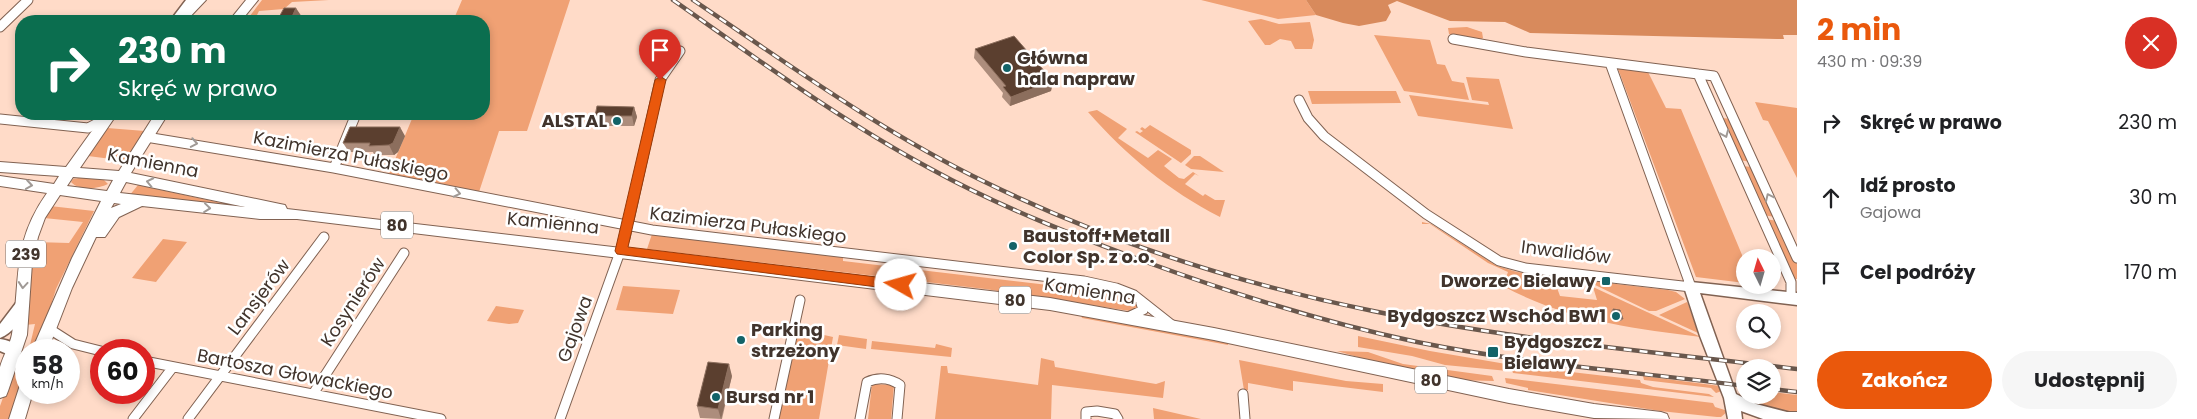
<!DOCTYPE html>
<html lang="pl">
<meta charset="utf-8">
<style>
:root{--surface:#fff;--page:#f6f6f6;--text:#202124;--muted:#757577;--accent:#ea580c}
body{margin:0;font-family:Poppins,sans-serif;background:var(--page);color:var(--text);height:100vh;display:flex;flex-direction:column;font-size:19px;white-space:nowrap}
*{box-sizing:border-box;margin:0}
p{font-size:16px;color:var(--muted)}
.icon{flex:none;width:28px;height:28px;fill:none;stroke:currentColor;stroke-width:2;stroke-linecap:round;stroke-linejoin:round}
.map{position:relative;flex:1;overflow:hidden}
.details{display:flex;flex-direction:column;background:var(--surface);width:400px}
.details>*{flex:none}
.guide{position:absolute;left:15px;top:15px;width:475px;height:105px;border-radius:20px;box-shadow:0 2px 8px #0003;background:#0b6e4f;color:#fff;overflow:hidden}
.needle{width:32px;rotate:355deg}
.buttons{position:absolute;left:1736px;top:249px;display:grid;gap:10px}
.buttons a{display:grid;place-items:center;width:45px;height:45px;border-radius:50%;background:var(--surface);box-shadow:0 2px 8px #0003;font-size:25px}
.speed{position:absolute;left:15px;top:339px;display:flex;gap:10px;font-size:25px;font-weight:700;text-align:center}
.speed>*{display:grid;place-content:center;width:65px;height:65px;border-radius:50%;background:var(--surface);box-shadow:0 2px 8px #0003;line-height:1}
.speed small{font-size:12px;font-weight:400}
.speed .limit{border:8px solid #d22;background:#fff;color:#111}
.pin{position:absolute;display:grid;place-items:center;width:42px;height:42px;color:#fff;margin:-51px -21px;border-radius:50% 50% 50% 0;rotate:-45deg;box-shadow:0 0 5px #0007}
.pin .icon{rotate:45deg}
.me{position:absolute;width:55px;margin:-28px;rotate:277deg;stroke-linejoin:round;filter:drop-shadow(0 0 4px #0008)}
.turn{display:flex;align-items:center;gap:18px;height:105px;padding:0 20px;font-size:22px}
.turn .icon{width:65px;height:65px;stroke-width:2.5}
.turn b{display:block;font-size:35px;line-height:42px}
.round{display:grid;place-items:center;flex:none;width:52px;height:52px;border-radius:26px;background:var(--page)}
.summary{display:flex;align-items:center;justify-content:space-between;height:85px;padding:0 20px}
h1{font-size:30px;font-weight:700;line-height:38px;color:var(--accent)}
.primary-button{display:flex;gap:10px;margin-top:auto;padding:10px 20px}
.primary-button a{flex:1;height:58px;border-radius:30px;background:var(--accent);color:#fff;font-size:20px;font-weight:700;line-height:58px;text-align:center}
.primary-button a+a{background:var(--page);color:var(--text)}
ul{padding:0;list-style:none}
li{display:flex;align-items:center;gap:15px;height:75px;padding:0 20px}
li div{flex:1}
li b{display:block;font-size:19px}
li em{font-style:normal}
main{display:flex;flex:1;min-height:0}
.map>svg:first-child{display:block}
.green{fill:#f0a174}
.forest{fill:#d88a5c}
.lines{fill:none;stroke-linecap:round;stroke-linejoin:round}
.street-casing{stroke:#816252;stroke-width:11}
.secondary-casing{stroke:#816252;stroke-width:3}
.primary-casing{stroke:#816252;stroke-width:2}
.street{stroke:#fff;stroke-width:9}
.secondary{fill:#fff;fill-rule:evenodd}
.primary{fill:#fff;fill-rule:evenodd}
.rail-casing{stroke:#69574c;stroke-width:4.5}
.rail{stroke:#fff;stroke-width:2.5;stroke-dasharray:8;stroke-linecap:butt}
.wall{fill:#ad8d7c}
.shaded-wall{fill:#8c6e5d}
.building{fill:#5b3f2f;stroke:#8c6e5d}
.oneway{stroke:#a09a96}
.route{fill:#ea580c;stroke:#983908}
.poi-dot{fill:#136368;stroke:#fff;stroke-width:2}
.labels{text-anchor:middle;stroke-width:5;stroke-linejoin:round;paint-order:stroke}
.shield{fill:#fff;stroke:#7a716b;stroke-width:1}
.shield-label{font-size:16px;font-weight:bold;fill:#41342c}
.poi-label{font-size:18px;font-weight:bold;fill:#41342c;stroke:#fff;text-anchor:start}
.street-label{font-size:18px;fill:#41342c;stroke:#fff}
</style>
<main>
<div class="map">
<svg width="1797" height="419" viewBox="0 0 1797 419">
<rect width="100%" height="100%" fill="#ffdbc8"/>
<path class="green" d="M262,0H329L292,2L284,9L259,11L254,21H246Z
M462,0H570L527,131H499L479,192L389,174L414,114H484V21H453Z
M1201,0H1306L1316,15L1278,19Z
M1261,19L1279,24L1310,22L1314,40L1312,49H1295L1291,41L1280,39L1270,45H1265L1248,21Z
M1467,27L1482,32L1483,38L1480,40L1449,34L1448,28Z
M1374,35L1430,40L1437,64L1445,65L1452,81L1464,83L1469,100L1404,91Z
M1617,66L1647,70L1666,108L1681,109L1745,262V283L1696,277Z
M1466,77L1499,79L1513,129L1418,116L1409,95L1489,105L1488,102L1472,100Z
M1308,91H1396L1401,103L1312,104Z
M1755,102L1797,108V178L1768,121L1763,120Z
M1097,110L1127,129L1118,138L1148,158L1158,150L1172,159L1164,166L1179,178L1184,179L1193,172L1199,176L1195,174L1185,184L1203,196L1205,194L1215,200H1225L1220,217C1169,191 1126,155 1088,112Z
M1722,118L1732,119L1750,162L1740,160Z
M1150,125L1191,150V154L1181,163L1135,132L1137,131L1140,133L1143,131L1140,129L1142,127L1145,129Z
M107,128L145,131L127,161L88,156Z
M1194,156H1200L1224,172L1191,169L1185,165Z
M1741,166L1753,167L1775,217L1763,215Z
M84,177L103,179L108,184C98,189 79,191 71,182L73,179Z
M138,185L231,205L276,210L129,196Z
M50,206L94,211L56,289L48,315L36,347H32L30,345L35,324L25,325L26,304L35,242L69,243L83,222L44,218Z
M1765,219L1778,221L1797,264V279H1792Z
M1422,222L1431,224L1497,266L1517,272L1553,277L1560,296L1597,300L1593,287L1701,337C1630,328 1566,320 1503,286L1508,272L1488,263L1430,224H1422Z
M652,234L843,256V261L1065,287V282C1083,285 1129,288 1138,305L1136,309L1130,311L985,289L647,249Z
M163,239L187,242L156,282L132,278Z
M1590,281L1668,290L1676,292L1685,299L1656,311H1649L1591,283Z
M623,286L680,290L673,314L616,310Z
M1687,302L1688,304L1698,333L1659,315Z
M496,306L524,310L518,323L509,324L487,321Z
M1081,315L1228,343V345L1082,318Z
M803,326H807L806,331L833,337L819,419H778L797,332Z
M26,334L22,354L26,356V374L11,419H0V406Z
M839,335L867,339L866,349L837,345Z
M1358,336L1430,351L1506,364L1508,371L1445,365L1412,356L1358,347Z
M872,341L935,348L936,344L952,348L951,357L871,349Z
M1337,351L1368,352L1403,364L1492,376L1494,381L1454,380L1378,363Z
M1041,358L1054,361L1055,367L1156,384L1165,381L1163,398L1052,385L1051,419H935L941,366H947L948,373L1038,385Z
M1239,360L1346,381L1383,384V392L1293,381V391L1248,383V390H1244Z
M1510,365L1640,380L1641,383L1653,387L1709,394L1714,397L1513,373Z
M1643,376L1720,386L1722,391L1716,393L1711,388L1644,380Z
M1505,378L1713,403L1715,407L1728,411L1721,417H1717L1660,411L1528,390V388L1506,383Z
M872,384L894,385L891,419H868Z
M1741,389H1745V395H1772L1773,392L1797,395V414L1757,407L1739,394Z
M1153,408L1201,419H1154Z"/>
<path class="forest" d="M1306,0H1797V35H1783L1784,39H1777L1530,33L1505,22L1450,21L1397,1L1388,5L1391,12L1386,21L1359,26L1343,23L1316,15Z"/>
<g class="lines">
<defs>
<path id="street" d="M0,27L28,0
M1453,39L1526,52L1698,74
M1299,100L1308,118L1324,136L1426,214L1499,261L1525,268L1691,287L1610,63
M0,119L88,128L107,118
M146,137L334,168L652,230L1084,281L1116,288L1134,295L1172,325
M334,168L356,114
M1791,299V282L1698,74L1714,76L1797,258
M1128,317L1143,310L1140,300
M48,328L73,344L101,351
M144,361L441,419
M313,394L404,253
M1243,394L1245,419
M133,419L173,367
M188,419L324,237
M560,419L625,238L660,80L680,51
M774,419L800,300
M860,419L867,382C878,377 890,378 900,385L897,419
M1086,419V412L1097,411L1115,414L1118,419"/>
<path id="secondary" d="M186,0H196L180,21H170Z
M1691,282L1797,293V305L1700,293L1736,394L1756,404L1791,413L1793,419H1763L1741,411L1742,419H1728L1724,398L1700,336L1684,287L1686,283Z
M21,301L26,303L28,307C22,319 13,333 0,338V324L16,303Z
M0,339C8,340 17,343 21,351L19,355L14,357L0,351Z"/>
<path id="primary" d="M193,0H206L186,21H174Z
M246,0H258L241,21H229Z
M104,114H117L80,168L119,171L155,114H168L131,173L280,204L285,205L287,209L1050,298L1214,328L1509,389L1594,404L1661,412L1667,414L1669,419L1594,418L1509,403L1214,340L1050,310L297,219H260L142,206L119,217L105,237H96L72,288L48,350H32L72,258L101,201L60,195L45,218L38,237L32,263L27,335L8,391L6,396L0,398C0,388 0,377 0,367C3,356 10,345 12,334C21,278 11,244 47,193L0,186V176L54,184L59,176L0,172V162L66,167ZM73,177L113,180L107,191L67,186ZM126,182L245,207L120,193ZM114,203L121,204L111,208Z
M26,383V392H33L25,419H9L20,385Z
M1778,412H1797V419H1770L1772,414Z"/>
</defs>
<use href="#street" class="street-casing"/>
<use href="#secondary" class="secondary-casing"/>
<use href="#primary" class="primary-casing"/>
<use href="#street" class="street"/>
<use href="#secondary" class="secondary"/>
<use href="#primary" class="primary"/>
<defs>
<path id="rail" d="M673,0C757,59 840,120 931,169C1000,207 1075,236 1149,263C1237,295 1326,323 1417,342C1525,364 1636,372 1745,386
M693,0C788,64 882,132 985,182C1108,242 1240,284 1373,311C1513,340 1655,352 1797,369
M1772,389L1797,392"/>
</defs>
<use href="#rail" class="rail-casing"/>
<use href="#rail" class="rail"/>
</g>
<path class="wall" d="M975,49L1053,81L1051,91L1010,106L1002,97L1003,93L974,58Z
M634,107L637,117L634,126H598L595,116Z
M405,136L398,152L394,155H374L373,152H349L343,143Z
M1613,309L1623,319L1621,321L1614,320L1611,311Z
M732,376L722,419L700,418L697,406Z"/>
<path class="shaded-wall" d="M296,8L302,17L300,21H290Z
M1053,81L1051,91L1010,106L1011,97Z
M634,107L637,117L634,126L632,116Z
M400,127L405,136L398,152L394,155L389,145Z
M729,364L732,376L721,419L718,409Z"/>
<path class="building" d="M284,8H296L290,21H277Z
M1014,36L1053,81L1011,97L1003,87L1006,86L975,49Z
M597,106L634,107L632,116H595Z
M350,127H400L393,143L389,145L369,146L370,143H343Z
M1613,309L1620,310L1623,319L1616,318Z
M708,362L729,364L718,409L697,406Z"/>
<defs><path id="oneway-chevron" d="M-2-3.5L2.5 0L-2 3.5" fill="none" stroke-width="1.6" stroke-linecap="round" stroke-linejoin="round" transform="scale(1.25)"/></defs>
<g class="oneway">
<use href="#oneway-chevron" transform="translate(1725 134) rotate(67)"/>
<use href="#oneway-chevron" transform="translate(194 143) rotate(10)"/>
<use href="#oneway-chevron" transform="translate(150 182) rotate(-168)"/>
<use href="#oneway-chevron" transform="translate(29 185) rotate(8)"/>
<use href="#oneway-chevron" transform="translate(457 193) rotate(12)"/>
<use href="#oneway-chevron" transform="translate(1769 197) rotate(-115)"/>
<use href="#oneway-chevron" transform="translate(207 208) rotate(6)"/>
<use href="#oneway-chevron" transform="translate(23 285) rotate(95)"/>
</g>
<path class="route" d="M660,76L666,80L628,247L901,280L905,281L907,285L905,288L901,290L617,254L615,251L655,80Z"/>
<g class="poi-dot">
<circle cx="1007" cy="68" r="5"/>
<circle cx="617" cy="121" r="5"/>
<circle cx="1013" cy="246" r="5"/>
<rect x="1601" y="276" width="10" height="10" rx="2.5"/>
<circle cx="1616" cy="316" r="5"/>
<circle cx="741" cy="340" r="5"/>
<rect x="1487" y="346" width="12" height="12" rx="2.5"/>
<circle cx="716" cy="397" r="5"/>
</g>
<g class="labels">
<g class="shield">
<rect x="381" y="211.5" width="32" height="27" rx="4"/>
<rect x="6" y="240.5" width="40" height="27" rx="4"/>
<rect x="999" y="286.5" width="32" height="27" rx="4"/>
<rect x="1415" y="366.5" width="32" height="27" rx="4"/>
</g>
<g class="shield-label">
<text x="397" y="231">80</text>
<text x="26" y="260">239</text>
<text x="1015" y="306">80</text>
<text x="1431" y="386">80</text>
</g>
<g class="poi-label">
<text x="1017" y="64">Główna<tspan x="1017" dy="21">hala napraw</tspan></text>
<text x="607" y="127" text-anchor="end">ALSTAL</text>
<text x="1023" y="242">Baustoff+Metall<tspan x="1023" dy="21">Color Sp. z o.o.</tspan></text>
<text x="1596" y="287" text-anchor="end">Dworzec Bielawy</text>
<text x="1606" y="322" text-anchor="end">Bydgoszcz Wschód BW1</text>
<text x="751" y="336">Parking<tspan x="751" dy="21">strzeżony</tspan></text>
<text x="1504" y="348">Bydgoszcz<tspan x="1504" dy="21">Bielawy</tspan></text>
<text x="726" y="403">Bursa nr 1</text>
</g>
<g class="street-label">
<text transform="translate(351 156) rotate(11)" y="6">Kazimierza Pułaskiego</text>
<text transform="translate(153 163) rotate(11)" y="6">Kamienna</text>
<text transform="translate(553 223) rotate(6)" y="6">Kamienna</text>
<text transform="translate(748 225) rotate(7)" y="6">Kazimierza Pułaskiego</text>
<text transform="translate(1566 252) rotate(7)" y="6">Inwalidów</text>
<text transform="translate(1090 291) rotate(9)" y="6">Kamienna</text>
<text transform="translate(259 297) rotate(-53)" y="6">Lansjerów</text>
<text transform="translate(353 302) rotate(-57)" y="6">Kosynierów</text>
<text transform="translate(575 329) rotate(-70)" y="6">Gajowa</text>
<text transform="translate(295 374) rotate(11)" y="6">Bartosza Głowackiego</text>
</g>
</g>
</svg>
<div class="buttons">
<a><svg class="needle" viewBox="-14 -14 28 28"><path d="M0-13l5 13h-10z" fill="#e53935"/><path d="M0 13l5-13h-10z" fill="#757577"/></svg></a>
<a><svg class="icon" aria-label="search" viewBox="0 0 24 24"><circle cx="10" cy="10" r="6"/><path d="M15 15l6 6"/></svg></a>
<a><svg class="icon" aria-label="layers" viewBox="0 0 24 24"><path d="M12 4l9 5-9 5-9-5zM3 14l9 5 9-5"/></svg></a>
</div>
<div class="speed"><div>58<small>km/h</small></div><div class="limit">60</div></div>
<div class="pin" style="left:660px;top:80px;background:#d93025"><svg class="icon" aria-label="arrive" viewBox="0 0 24 24"><path d="M6 21V4h12l-3 4 3 4H6"/></svg></div>
<svg class="me" style="left:901px;top:285px" viewBox="-20 -20 40 40"><circle r="19" fill="#fff"/><path d="M0-13L10 11 0 6-10 11z" fill="#ea580c"/></svg>
<div class="guide">
<div class="turn"><svg class="icon" aria-label="right" viewBox="0 0 24 24"><path d="M7 20v-9h11M14 6l5 5-5 5"/></svg><div><b>230 m</b>Skręć w prawo</div></div>
</div>
</div>
<section class="details">
<div class="summary"><div><h1>2 min</h1><p>430 m · 09:39</p></div><a class="round" style="background:#d93025;color:#fff"><svg class="icon" aria-label="close" viewBox="0 0 24 24"><path d="M6 6l12 12M18 6L6 18"/></svg></a></div>
<ul>
<li><svg class="icon" aria-label="right" viewBox="0 0 24 24"><path d="M7 20v-9h11M14 6l5 5-5 5"/></svg><div><b>Skręć w prawo</b></div><em>230 m</em></li>
<li><svg class="icon" aria-label="ahead" viewBox="0 0 24 24"><path d="M12 20V5M6 11l6-6 6 6"/></svg><div><b>Idź prosto</b><p>Gajowa</p></div><em>30 m</em></li>
<li><svg class="icon" aria-label="arrive" viewBox="0 0 24 24"><path d="M6 21V4h12l-3 4 3 4H6"/></svg><div><b>Cel podróży</b></div><em>170 m</em></li>
</ul>
<div class="primary-button"><a>Zakończ</a><a>Udostępnij</a></div>
</section>
</main>
